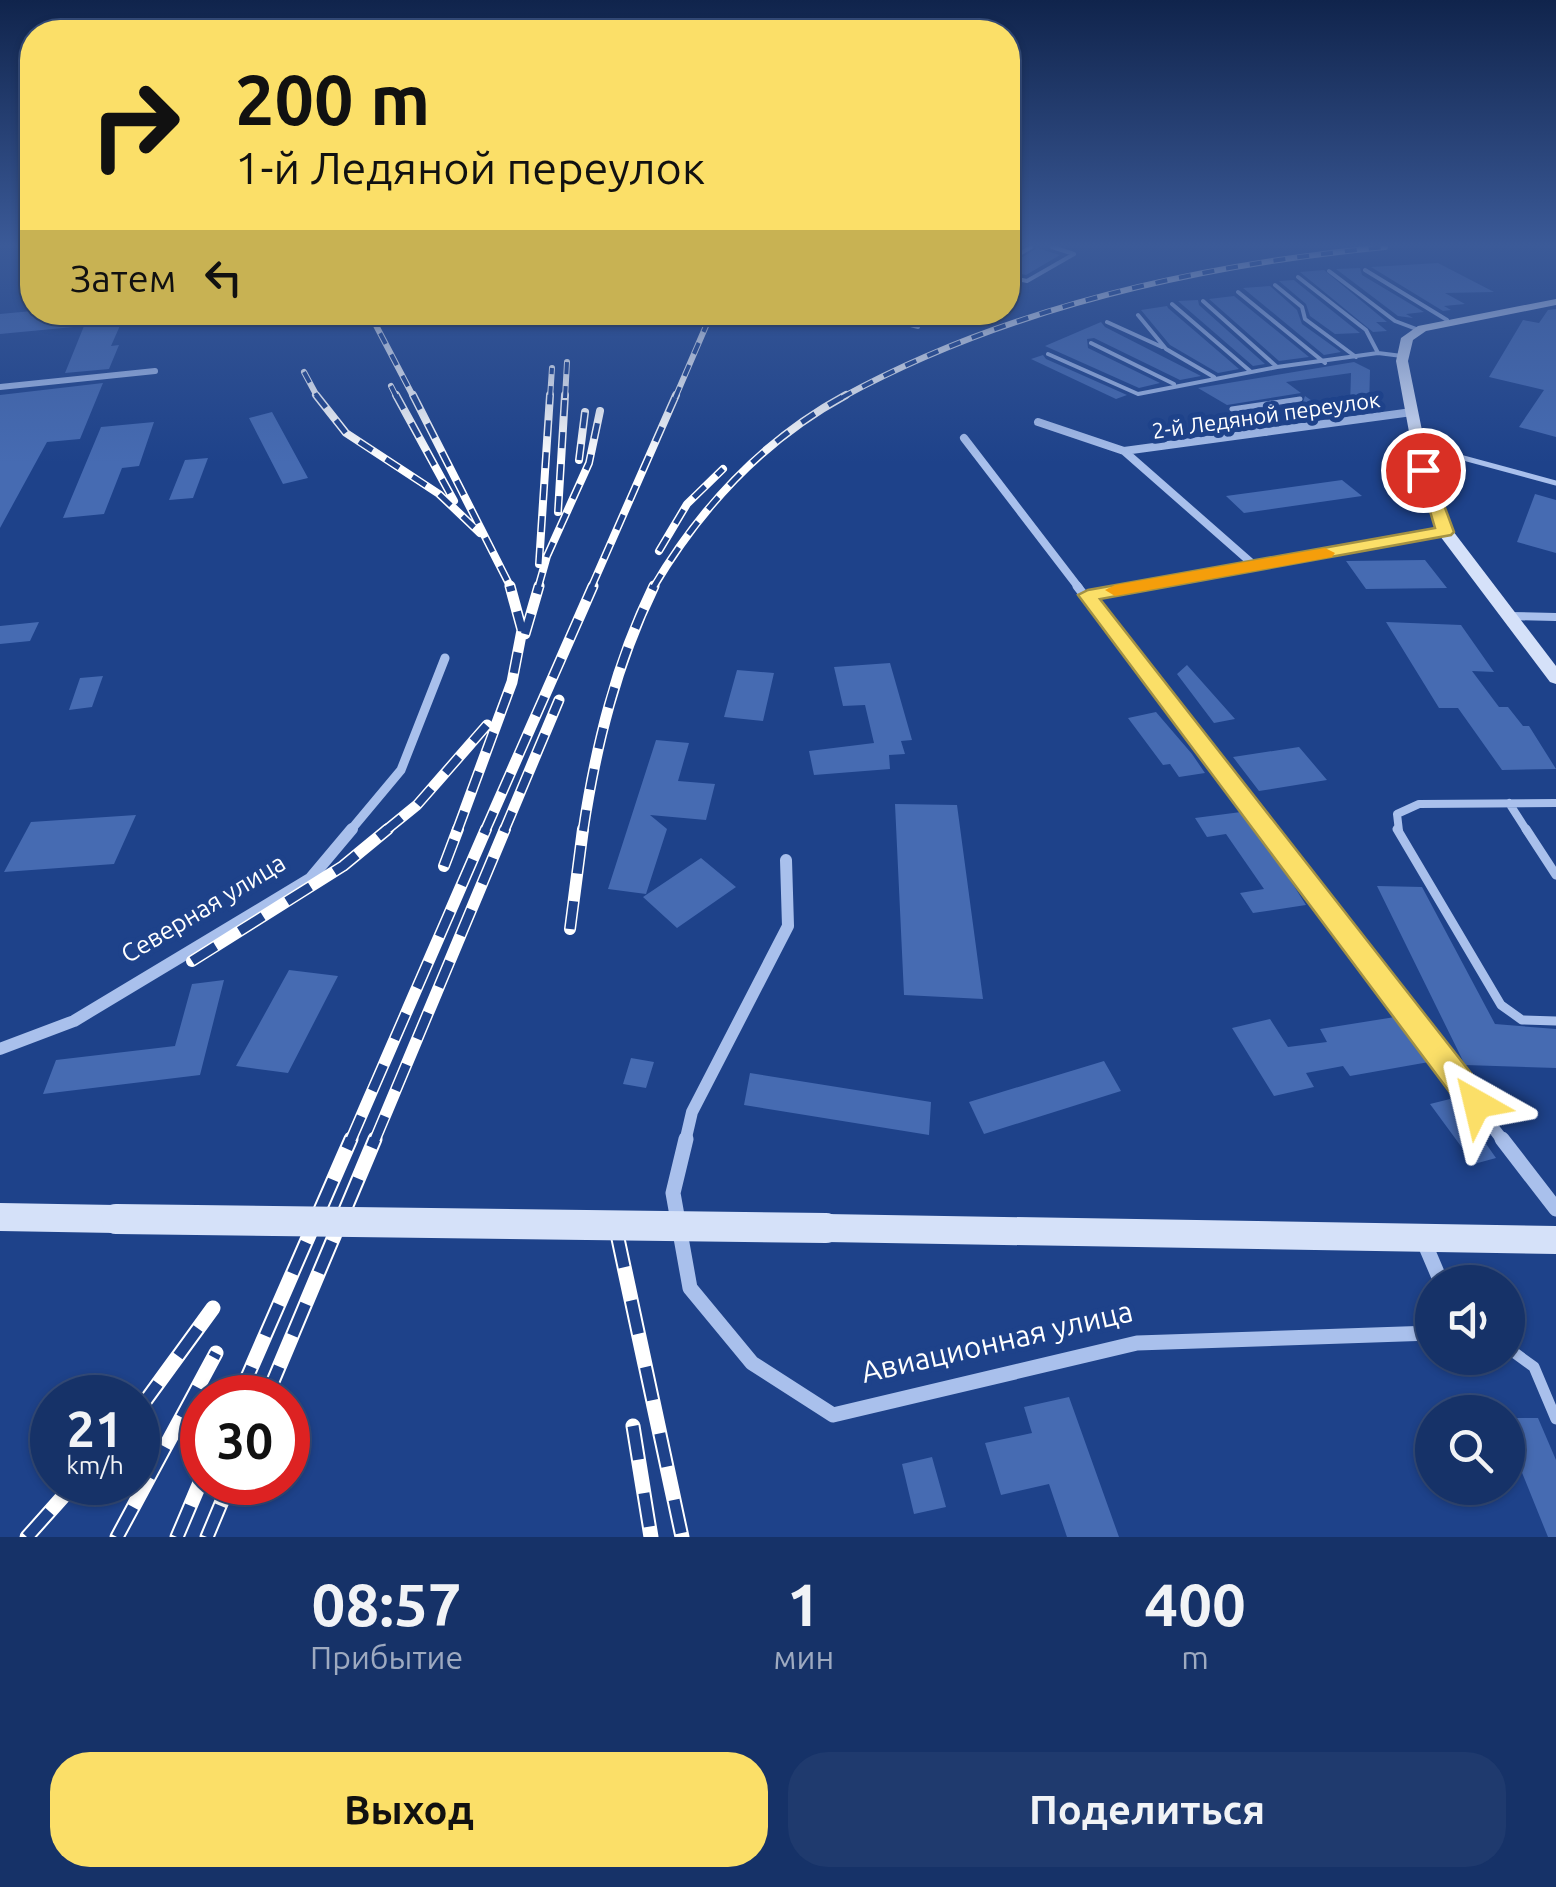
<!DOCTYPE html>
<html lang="ru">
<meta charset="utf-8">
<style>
:root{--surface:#163268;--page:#1f3a6e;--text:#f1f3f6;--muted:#9eaac0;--line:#354d7c;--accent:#fbdf68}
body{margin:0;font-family:Ubuntu,sans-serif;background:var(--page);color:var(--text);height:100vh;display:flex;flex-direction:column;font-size:38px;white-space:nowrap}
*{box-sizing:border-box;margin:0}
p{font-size:32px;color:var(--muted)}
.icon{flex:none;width:55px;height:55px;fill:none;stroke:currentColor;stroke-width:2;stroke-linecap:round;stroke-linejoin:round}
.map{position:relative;height:1537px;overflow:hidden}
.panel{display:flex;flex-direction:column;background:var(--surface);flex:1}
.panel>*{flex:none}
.guide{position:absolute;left:20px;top:20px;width:1000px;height:305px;border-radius:40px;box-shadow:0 2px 8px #0004,0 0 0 2px var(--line);background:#fbdf68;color:#111;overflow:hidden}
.controls{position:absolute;left:1415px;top:1265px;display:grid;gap:20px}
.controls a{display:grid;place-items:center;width:110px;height:110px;border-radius:50%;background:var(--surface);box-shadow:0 2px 8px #0004,0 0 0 2px var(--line);font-size:50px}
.speed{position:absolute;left:30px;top:1375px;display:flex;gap:20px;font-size:50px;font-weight:700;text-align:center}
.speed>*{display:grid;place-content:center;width:130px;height:130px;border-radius:50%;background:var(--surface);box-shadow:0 2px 8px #0004,0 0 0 2px var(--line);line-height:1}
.speed small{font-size:25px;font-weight:400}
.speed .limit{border:15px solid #d22;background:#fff;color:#111}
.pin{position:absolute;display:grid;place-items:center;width:85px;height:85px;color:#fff;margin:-42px;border:5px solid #fff;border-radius:50%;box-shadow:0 2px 10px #0007}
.me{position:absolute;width:110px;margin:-55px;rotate:323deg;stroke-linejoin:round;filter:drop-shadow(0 0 8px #0008)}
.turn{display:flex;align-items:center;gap:35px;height:210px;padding:0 50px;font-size:45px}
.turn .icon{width:130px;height:130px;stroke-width:2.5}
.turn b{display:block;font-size:70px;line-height:85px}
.then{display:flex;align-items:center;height:95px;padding:0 50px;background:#0003;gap:20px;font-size:38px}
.eta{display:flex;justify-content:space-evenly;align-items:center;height:170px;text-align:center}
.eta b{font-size:60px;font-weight:700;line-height:70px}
.primary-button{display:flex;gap:20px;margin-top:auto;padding:20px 50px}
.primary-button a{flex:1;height:115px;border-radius:40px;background:var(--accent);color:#111;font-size:40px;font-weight:700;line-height:115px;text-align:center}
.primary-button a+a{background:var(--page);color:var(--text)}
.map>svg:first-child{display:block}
.building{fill:#466bb2}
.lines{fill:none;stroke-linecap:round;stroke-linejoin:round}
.lane-far4{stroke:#a9c0ec;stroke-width:4}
.lane-far3{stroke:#a9c0ec;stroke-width:5}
.lane-far2{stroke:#a9c0ec;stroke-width:8}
.lane-far1{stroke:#a9c0ec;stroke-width:9}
.lane{stroke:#a9c0ec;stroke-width:11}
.street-far4{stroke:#a9c0ec;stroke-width:6}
.street-far3{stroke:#a9c0ec;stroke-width:8}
.street-far2{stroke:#a9c0ec;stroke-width:9}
.street-far1{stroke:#a9c0ec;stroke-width:12}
.street{stroke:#a9c0ec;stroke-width:15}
.secondary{fill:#d5e1f9;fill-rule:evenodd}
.rail-far4-casing{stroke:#fff;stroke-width:6}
.rail-far3-casing{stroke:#fff;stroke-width:8}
.rail-far2-casing{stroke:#fff;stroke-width:11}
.rail-far1-casing{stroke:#fff;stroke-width:12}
.rail-casing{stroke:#fff;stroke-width:15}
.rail-far4{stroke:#1e428a;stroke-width:4;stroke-dasharray:12;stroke-linecap:butt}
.rail-far3{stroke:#1e428a;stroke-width:5;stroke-dasharray:16;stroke-linecap:butt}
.rail-far2{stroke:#1e428a;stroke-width:8;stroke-dasharray:21;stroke-linecap:butt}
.rail-far1{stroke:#1e428a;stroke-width:9;stroke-dasharray:28;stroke-linecap:butt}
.rail{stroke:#1e428a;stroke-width:11;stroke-dasharray:34;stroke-linecap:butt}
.secondary-bridge{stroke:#d5e1f9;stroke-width:30}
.route{fill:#fbdf68;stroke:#a39144;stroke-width:2.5}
.slow{fill:#f59e0b}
.labels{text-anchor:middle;stroke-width:10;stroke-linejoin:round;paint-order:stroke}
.far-street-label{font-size:22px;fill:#fff;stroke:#1e428a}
.street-label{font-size:25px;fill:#fff;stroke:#1e428a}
.near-street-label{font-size:30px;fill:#fff;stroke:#1e428a}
</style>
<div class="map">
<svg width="1556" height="1537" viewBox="0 0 1556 1537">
<rect width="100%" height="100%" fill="#1e428a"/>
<path class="building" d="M1037,248L1060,255L1026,275L1008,271V266Z
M1438,263L1494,292L1445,293L1465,304L1444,306L1451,310L1443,311L1371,267Z
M1360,268L1362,275L1424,312L1406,314L1413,318L1398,316L1336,269Z
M1324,270L1387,322H1376L1387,331L1373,332L1300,272Z
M1294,280L1295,281L1360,333L1335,334L1310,316L1306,304L1279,281Z
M1270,286L1297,310L1302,324L1341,352L1324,355L1243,288Z
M1234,296L1309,357L1279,361L1209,299Z
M1198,300L1199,305L1265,364L1253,366L1178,301Z
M1167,306L1168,308L1239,369L1218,373L1170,345L1141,310Z
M1556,309V437L1519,427L1544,390L1489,377L1523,320L1539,323L1548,310Z
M32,311L88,312V316L89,312H126L111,346L119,345L109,369L65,373L84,326L0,334V314Z
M1101,322L1105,327L1201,376L1180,380L1094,338L1087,339L1088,348L1160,383L1139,388L1045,346Z
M1043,355L1046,359L1127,395L1116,399L1031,359Z
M1354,362L1370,370L1369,409L1350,406L1351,373L1286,382L1301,393L1227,405L1198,388Z
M103,383L80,439L47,442L0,528V395Z
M1305,396L1325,410L1270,424L1248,413L1302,405Z
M272,412L308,478L283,484L249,418Z
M154,422L139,466L122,468L104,514L63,518L101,427Z
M208,458L193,498L169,500L185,460Z
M1342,480L1362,496L1244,513L1226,496Z
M1535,494L1556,500V553L1517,542Z
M1425,560L1447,588L1366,589L1346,561Z
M39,622L30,641L0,644V626Z
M1386,622L1461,625L1494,672L1472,671L1499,707H1508L1523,726H1529L1556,769L1502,770L1458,708H1439Z
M890,663L912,740L901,741L905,754L889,755L890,769L814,775L809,751L874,743L865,705L843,706L834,667Z
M1187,665L1235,719L1214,723L1177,674Z
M737,670L774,673L763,721L724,717Z
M103,676L92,707L69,710L80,678Z
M1156,712L1192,754L1205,773L1179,777L1170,764L1163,765L1128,718Z
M656,740L689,743L678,781L715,784L706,820L650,815L667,829L646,894L608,889Z
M1299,747L1327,780L1259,791L1233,757Z
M895,804L957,805L983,999L904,995Z
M1241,812L1285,872L1306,905L1253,913L1240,893L1264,889L1226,834L1207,837L1195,818Z
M136,815L114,864L4,872L31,822Z
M701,858L736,887L677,928L643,897Z
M1377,886L1422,887L1495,1024L1556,1029V1068L1465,1065Z
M289,970L338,976L288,1073L236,1066Z
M224,980L200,1075L43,1094L56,1060L175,1046L192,984Z
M1395,1017L1429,1062L1350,1076L1343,1066L1306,1073L1314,1087L1274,1096L1232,1028L1270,1019L1288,1047L1327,1042L1320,1029Z
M631,1058L654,1062L646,1088L623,1084Z
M1104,1061L1121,1091L984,1134L969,1102Z
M750,1073L931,1102L929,1135L744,1105Z
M1454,1098L1496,1158L1474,1164L1430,1104Z
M1069,1397L1119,1537H1067L1049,1484L1001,1495L985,1443L1032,1433L1024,1407Z
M1508,1418H1538L1556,1460V1537H1548L1508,1438Z
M932,1457L946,1507L914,1514L902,1464Z"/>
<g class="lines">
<path class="lane-far4" d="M1008,261L1031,247
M1365,270L1447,320
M1329,271L1395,321L1419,330
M1008,277L1027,281L1074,254L1052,247
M1298,277L1366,330L1378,353
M1275,285L1302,307L1305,319L1356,357
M1238,292L1325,363
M1203,301L1277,367
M1172,304L1250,371
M863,312L918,327
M1138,315L1166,349L1214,377
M1107,322L1162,347
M1091,343L1174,384
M1048,354L1138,394L1277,367L1378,353L1402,356"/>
<path class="lane-far3" d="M1266,433L1232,409L1300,399
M1419,446L1556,483"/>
<path class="lane-far2" d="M1508,616L1556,617
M1509,803L1527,831
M1399,831L1397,814L1419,804L1556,803"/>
<path class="lane-far1" d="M1397,829L1501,1005L1522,1020L1556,1021
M1526,829L1556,875"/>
<path class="lane" d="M1508,1348L1534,1367L1556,1419"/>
<path class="street-far4" d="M0,387L155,371"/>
<path class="street-far3" d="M1038,422L1124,451
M964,438L1079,588
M1255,566L1124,451L1412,412
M1127,588L1445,532"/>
<path class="street-far2" d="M1077,586L1266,831
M1088,595L1141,586
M350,831L401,770L445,658"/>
<path class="street-far1" d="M1264,829L1504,1142
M0,1049L74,1021L310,879L352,829
M685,1142L692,1112L788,926L786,860"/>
<path class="street" d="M686,1139L673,1193L690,1288L752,1363L833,1415L1137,1343L1432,1333
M1502,1139L1556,1209
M1424,1242L1441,1282"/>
<path class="secondary" d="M1556,299V305L1426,331L1413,340L1408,361L1430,470L1453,531L1556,666V684L1550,682L1437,532L1416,470L1396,361L1401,338L1418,326Z
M0,1203L116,1205L126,1209L130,1219L126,1229L116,1233L0,1231Z
M826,1214L1556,1226V1254L826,1242L816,1238L812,1228L816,1218Z"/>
<defs>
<path id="rail-far4" d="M369,312L414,398
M304,372L318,398
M391,386L397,398
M550,398L552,368
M565,398L567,362
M675,398L712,312
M841,398C1007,307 1198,265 1385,247"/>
<path id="rail-far3" d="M316,395L346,433L439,494L480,533
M396,395L454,501
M413,395L511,588
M579,460L585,412
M558,512L565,395
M659,551L687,504L723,469
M539,564L550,395
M538,588L547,556L589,463L600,411
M591,588L676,395
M653,588C700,508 763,440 846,395"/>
<path id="rail-far2" d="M525,634L539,586
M385,831L417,805L487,725
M457,831L512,682L522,630L510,586
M485,831L593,586
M504,831L559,700
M583,831C596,745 616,664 654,586"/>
<path id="rail-far1" d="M444,866L458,829
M570,929L583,829
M192,961L343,866L388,829
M350,1142L486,829
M374,1142L505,829"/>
<path id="rail" d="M617,1234L682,1537
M238,1398L351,1139
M266,1398L375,1139
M138,1411L213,1308
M633,1426L651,1537
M27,1537L76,1482
M117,1537L216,1353
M177,1537L202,1478
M207,1537L230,1482"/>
</defs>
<use href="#rail-far4" class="rail-far4-casing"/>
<use href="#rail-far3" class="rail-far3-casing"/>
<use href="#rail-far2" class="rail-far2-casing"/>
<use href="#rail-far1" class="rail-far1-casing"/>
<use href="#rail" class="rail-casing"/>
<use href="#rail-far4" class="rail-far4"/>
<use href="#rail-far3" class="rail-far3"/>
<use href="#rail-far2" class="rail-far2"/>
<use href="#rail-far1" class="rail-far1"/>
<use href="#rail" class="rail"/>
<path class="secondary-bridge" d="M116,1219L826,1228"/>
</g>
<linearGradient id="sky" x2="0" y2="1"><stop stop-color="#10244c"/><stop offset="0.53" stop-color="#3b5a98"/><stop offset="1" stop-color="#3b5a98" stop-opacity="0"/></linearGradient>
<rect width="1556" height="463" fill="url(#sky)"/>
<path class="route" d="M1417,467L1431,470L1454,532L1451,535L1100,599L1488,1095L1492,1104L1488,1114L1477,1118L1466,1114L1078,595L1088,590L1435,528Z"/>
<path class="slow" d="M1325,548L1335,553L1332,557L1115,596L1105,590L1115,585Z"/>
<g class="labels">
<g class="far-street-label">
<text transform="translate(1266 415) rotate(-8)" y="8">2-й Ледяной переулок</text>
</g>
<g class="street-label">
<text transform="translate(203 908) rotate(-31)" y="9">Северная улица</text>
</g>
<g class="near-street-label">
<text transform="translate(997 1342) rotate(-13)" y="10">Авиационная улица</text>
</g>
</g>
</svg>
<div class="controls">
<a><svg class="icon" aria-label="sound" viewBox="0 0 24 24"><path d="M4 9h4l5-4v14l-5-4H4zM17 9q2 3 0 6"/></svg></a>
<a><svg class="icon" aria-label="search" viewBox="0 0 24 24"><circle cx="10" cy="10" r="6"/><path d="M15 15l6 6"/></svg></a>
</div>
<div class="speed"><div>21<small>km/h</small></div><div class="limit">30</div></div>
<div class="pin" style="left:1423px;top:470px;background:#d93025"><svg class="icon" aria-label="arrive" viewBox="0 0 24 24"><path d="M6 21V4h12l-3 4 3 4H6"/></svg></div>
<svg class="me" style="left:1477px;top:1104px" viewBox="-20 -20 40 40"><path d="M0-17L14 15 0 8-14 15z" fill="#fbdf68" stroke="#fff" stroke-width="4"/></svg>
<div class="guide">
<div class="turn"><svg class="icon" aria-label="right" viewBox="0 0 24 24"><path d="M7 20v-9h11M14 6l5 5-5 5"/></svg><div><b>200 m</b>1-й Ледяной переулок</div></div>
<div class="then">Затем<svg class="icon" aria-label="left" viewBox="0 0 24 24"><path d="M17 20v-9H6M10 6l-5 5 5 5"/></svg></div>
</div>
</div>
<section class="panel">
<div class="eta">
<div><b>08:57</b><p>Прибытие</p></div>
<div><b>1</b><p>мин</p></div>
<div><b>400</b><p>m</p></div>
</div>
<div class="primary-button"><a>Выход</a><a>Поделиться</a></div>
</section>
